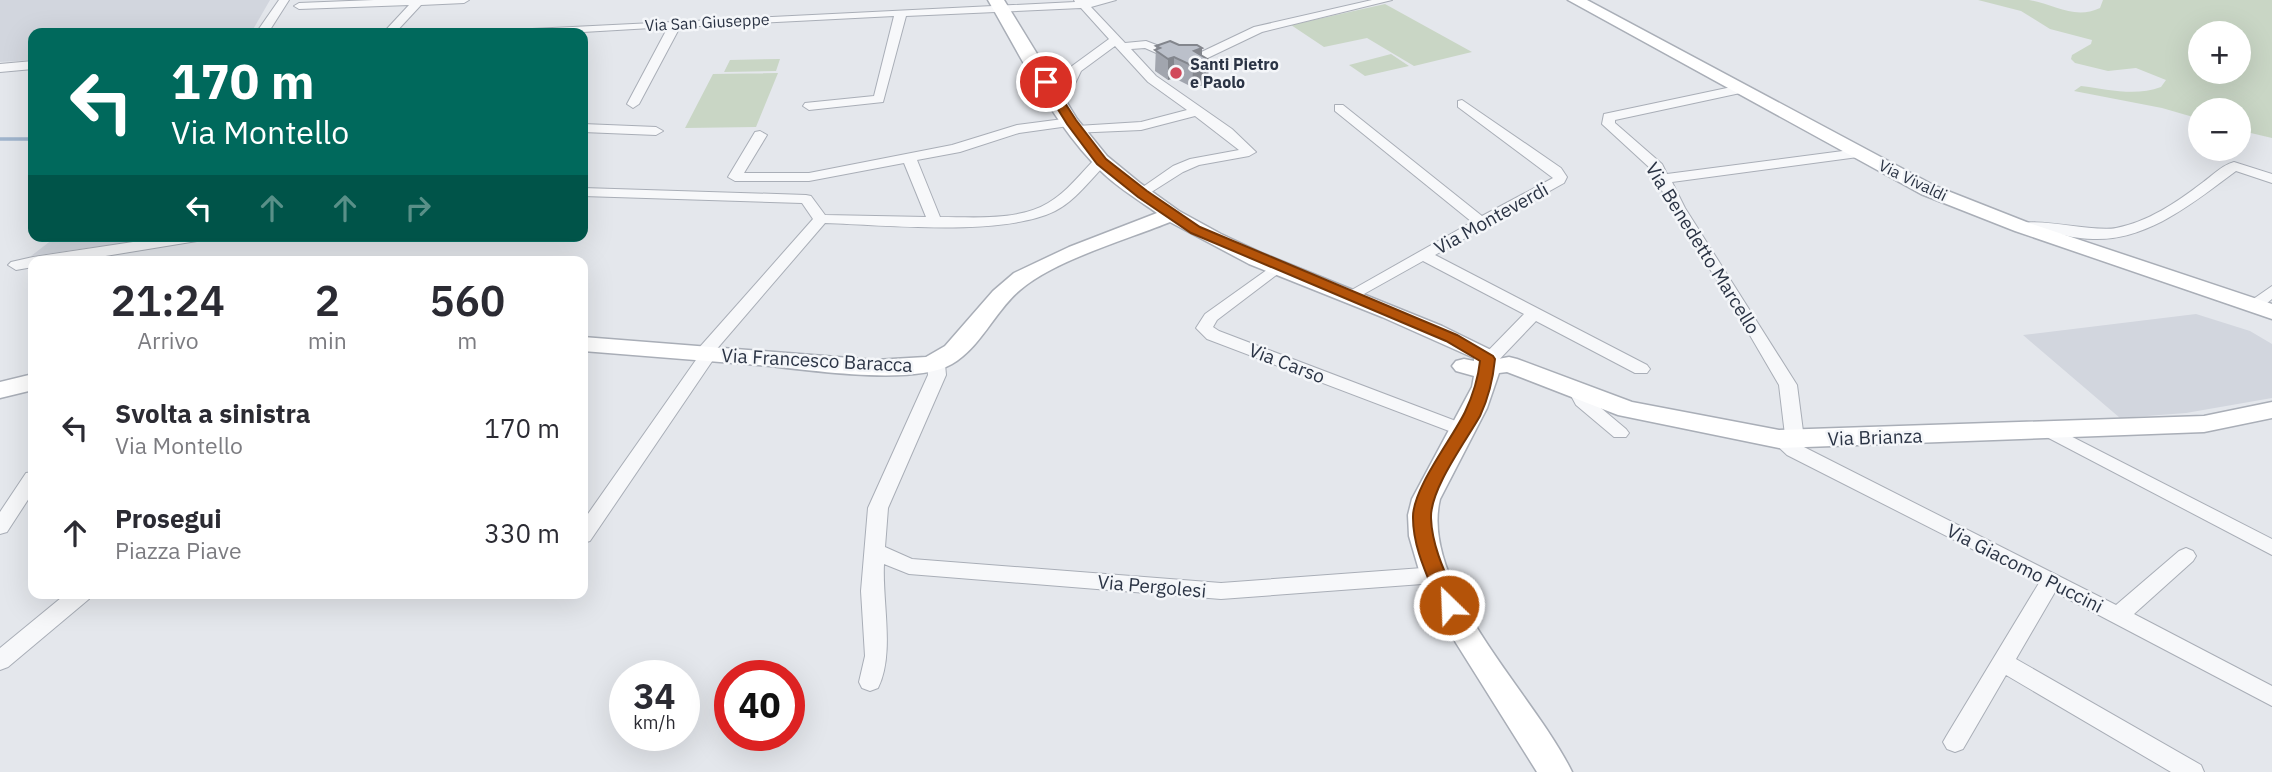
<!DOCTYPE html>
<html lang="it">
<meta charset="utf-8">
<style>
:root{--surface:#fff;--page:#f7f7f7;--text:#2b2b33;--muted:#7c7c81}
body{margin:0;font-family:"IBM Plex Sans",sans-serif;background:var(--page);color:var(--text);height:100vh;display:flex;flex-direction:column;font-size:26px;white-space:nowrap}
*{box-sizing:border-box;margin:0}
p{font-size:23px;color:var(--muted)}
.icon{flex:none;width:38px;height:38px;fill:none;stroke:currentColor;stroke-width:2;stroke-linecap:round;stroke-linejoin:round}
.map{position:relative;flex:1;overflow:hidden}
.sheet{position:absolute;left:28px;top:256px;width:560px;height:343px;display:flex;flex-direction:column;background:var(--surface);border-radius:14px;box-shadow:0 7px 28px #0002}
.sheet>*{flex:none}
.guide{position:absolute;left:28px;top:28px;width:560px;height:214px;border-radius:14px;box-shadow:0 7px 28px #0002;background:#00695c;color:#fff;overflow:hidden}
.controls{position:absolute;left:2188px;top:21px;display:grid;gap:14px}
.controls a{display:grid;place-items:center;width:63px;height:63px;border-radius:50%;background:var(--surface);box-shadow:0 7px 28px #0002;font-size:35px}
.speed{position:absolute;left:609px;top:660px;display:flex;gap:14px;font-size:35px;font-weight:700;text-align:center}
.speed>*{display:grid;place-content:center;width:91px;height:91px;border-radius:50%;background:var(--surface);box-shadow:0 7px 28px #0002;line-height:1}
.speed small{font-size:18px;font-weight:400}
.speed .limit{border:10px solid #d22;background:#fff;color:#111}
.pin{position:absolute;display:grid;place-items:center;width:60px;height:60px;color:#fff;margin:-30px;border:4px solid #fff;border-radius:50%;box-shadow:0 2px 7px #0007}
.me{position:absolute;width:77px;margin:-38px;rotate:336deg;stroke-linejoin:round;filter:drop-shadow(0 0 5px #0008)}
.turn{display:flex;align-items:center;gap:24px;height:147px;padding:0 28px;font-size:32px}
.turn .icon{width:91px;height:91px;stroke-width:2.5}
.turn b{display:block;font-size:49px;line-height:60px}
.lanes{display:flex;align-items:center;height:66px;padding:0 28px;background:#0003;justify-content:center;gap:35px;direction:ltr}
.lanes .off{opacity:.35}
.eta{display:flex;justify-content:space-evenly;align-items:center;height:119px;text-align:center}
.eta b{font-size:42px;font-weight:600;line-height:49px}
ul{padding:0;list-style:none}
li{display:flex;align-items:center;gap:21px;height:105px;padding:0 28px}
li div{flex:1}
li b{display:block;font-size:26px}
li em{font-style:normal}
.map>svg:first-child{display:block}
.built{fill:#d2d6de}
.green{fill:#c9d6c5;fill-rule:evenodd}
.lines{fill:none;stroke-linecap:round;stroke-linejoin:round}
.stream{stroke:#9fb4cc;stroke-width:3.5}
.street-casing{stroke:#a9aeb7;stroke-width:2}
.secondary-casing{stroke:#a9aeb7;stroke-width:3}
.street{fill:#f7f8fa;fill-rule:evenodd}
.secondary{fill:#fff;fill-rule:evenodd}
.wall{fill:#a1a5ae}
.shaded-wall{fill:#83868d}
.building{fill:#bbc0ca;stroke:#83868d;stroke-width:2}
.route{fill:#b45309;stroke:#753606;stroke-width:2}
.poi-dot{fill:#d1495b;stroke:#f4f6f9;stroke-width:2.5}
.labels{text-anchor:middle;stroke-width:5;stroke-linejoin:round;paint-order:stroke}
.far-street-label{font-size:16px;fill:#2b3445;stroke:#f4f6f9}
.far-poi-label{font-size:16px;font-weight:bold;fill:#2b3445;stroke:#f4f6f9;text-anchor:start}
.street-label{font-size:19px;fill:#2b3445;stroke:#f4f6f9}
</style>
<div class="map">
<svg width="2272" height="772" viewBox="0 0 2272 772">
<rect width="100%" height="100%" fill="#e4e7ec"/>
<path class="built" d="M0,0H270L251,33H33V60L0,62Z
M57,236H172L31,256Z
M2196,314L2250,331L2272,344V398L2186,413L2120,418L2023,335Z"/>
<path class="green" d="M1978,0C1995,0 2013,0 2029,0C2054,4 2074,20 2100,8L2103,0H2272V138L2238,130V110H2200V119L2162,108L2074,91L2081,86C2107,89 2135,97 2161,87L2166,80L2136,68L2108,71L2075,63L2071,59L2072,55L2091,44L2092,40L2050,29L2021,11ZM2200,33H2238V72H2200Z
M1385,4L1472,52L1414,66L1367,38L1324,47L1291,25Z
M1391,54L1409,66L1365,76L1349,65Z
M780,59L776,71L724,72L730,60Z
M778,73L756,127L685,128L713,74Z"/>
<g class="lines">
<path class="stream" d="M0,139H33"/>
<defs>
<path id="street" d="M279,0H289L268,33H256Z
M374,0H469L464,3L421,5L395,33H383L409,5L299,9L294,6L299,3Z
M1074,0H1116L1091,7L1125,43L1146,41L1185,56H1193L1254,27L1372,0H1392L1262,32L1195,64L1179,63L1145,48L1131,49L1156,76L1232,129L1256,152L1249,156L1199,165L1183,172L1142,198L1137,197V191L1173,166L1190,159L1239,150L1195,116L1141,130L1072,133L1070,130L1077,126L1141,122L1187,110L1148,82L1115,46L1081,71L1064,107H1056L1054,104L1072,66L1109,39L1081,8L906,16L883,102L809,110L803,106L805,103L874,96L894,16L680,27L639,104L633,108L627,104L668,27L566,33H506L512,30L1075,2Z
M33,61V69L0,72V64Z
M1741,85L1747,89L1745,92L1615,120V123L1662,164L1667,174L1858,149L1865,153L1858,157L1672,182L1685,208L1797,385L1804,439L1798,444L2116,605L2179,551L2186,548L2193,551L2196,556L2193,561L2134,614L2272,686V706L2055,592L2016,659L2201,765L2204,772H2171L2006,675L1963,749L1955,752L1947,749L1943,742L1947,735L2039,583L1787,455L1770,439L1772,435H1785L1779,385L1727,296L1671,208L1651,169L1602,124L1604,114Z
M1462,100L1561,168L1567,177L1564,183L1435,255L1647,365L1650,369L1647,373H1635L1536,321L1494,365H1482L1479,361L1482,357L1524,314L1423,261L1355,299H1343L1341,296L1472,222L1335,111V105H1343L1482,216L1553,178L1458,107V101Z
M1071,118L1076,119V125L1019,133L960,152L917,160L940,217C974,217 1018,221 1048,203C1067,192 1081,173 1096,158H1106V164C1090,180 1075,201 1055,211C1002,237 885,225 825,223L715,351L717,354L590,541L583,543V521L698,357L696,353L698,349L813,219L802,203L583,196V188L806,195L811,196L825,215L926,217L904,163L809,181H735L728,177L755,132L760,131L767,135L744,173H809L952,145L1017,125Z
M583,124L656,127L663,131L656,135L583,132Z
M2234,162L2272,174V183L2236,171C2194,202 2148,241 2093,239C2078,239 2064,235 2050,232C2039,231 2022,234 2015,227C2028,214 2091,233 2116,228C2148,222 2177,202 2202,183C2212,176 2222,165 2234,162Z
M173,236H210L203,240L75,261H33V267L16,270L8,265L11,262L33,257Z
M1278,262L1283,264L1286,267L1283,270L1217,320L1213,327L1219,331L1469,426L1472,430L1469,434H1457L1207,339L1196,328L1205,314Z
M2272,286V299L2261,308H2249L2247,305L2249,302Z
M936,359L945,364L946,375L888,508L885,547L912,559L1221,583L1436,567L1443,570L1446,575L1443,580L1436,583L1221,599L909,574L884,564C882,602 895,654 878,688L870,691L862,688L859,682L865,656L861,591L868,508L928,375L927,364Z
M1577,384L1583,386L1589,398L1626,429L1629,433L1626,437H1614L1576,405L1568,390Z
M2047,424L2272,539V555L2041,434L2038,430L2041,426Z
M33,472V492L7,532L0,534V512L26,473Z
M67,593H92L89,599L8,667L0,670V648Z"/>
<path id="secondary" d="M988,0H1004L1077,119L1107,156L1140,183L1179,211L1221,234L1264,254L1442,326L1493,351L1498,359L1509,357L1517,359L1632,402L1779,430L2204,416L2272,402V418L2204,432L1779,448L1618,415L1507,372L1499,373L1487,408L1440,499C1419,586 1535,695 1572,772H1537L1446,627L1421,577L1409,536L1408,515L1412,499L1472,387L1474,376L1456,371L1452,366L1456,361L1464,359L1474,361V358L1382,317L1249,264L1170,222C1126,240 1055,260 1020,290C995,311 981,347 952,364C912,387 805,369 758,365C699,360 641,356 583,351V337L875,360L926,357L945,346L993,291L1014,273L1069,247L1157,213C1135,198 1111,183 1093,163C1049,116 1020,55 988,0Z
M1568,0H1587L1935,186L2029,223L2272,304V319L2015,231L1921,194Z
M33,374V390L0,398V382Z"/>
</defs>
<use href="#street" class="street-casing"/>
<use href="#secondary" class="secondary-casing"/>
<use href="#street" class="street"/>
<use href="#secondary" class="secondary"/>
</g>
<path class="wall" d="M1179,45L1202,48V56L1208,85L1192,87L1174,78L1168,80L1155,71L1156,46Z"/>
<path class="shaded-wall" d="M1202,48V65L1209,63L1208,85L1192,87L1194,51Z
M1174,57V78L1168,80V59Z"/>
<path class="building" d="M1170,41L1179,45H1197L1202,48L1194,51L1209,60V63L1193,66L1174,57L1168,59L1155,50L1160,48L1156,46Z"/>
<path class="route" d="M1042,80H1050L1076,120L1106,159L1147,191L1200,227L1457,335L1493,356L1495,359C1493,379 1489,397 1480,416C1466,441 1430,489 1431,518C1432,548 1447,577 1459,605L1456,610L1449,612L1442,610L1439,605C1428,577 1413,548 1413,518C1412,489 1452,439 1465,412C1473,395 1478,380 1480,361L1446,341L1191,233L1138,197L1097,164L1067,124L1041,82Z"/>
<circle class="poi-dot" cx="1176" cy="73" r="7"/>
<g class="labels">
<g class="far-street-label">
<text transform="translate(707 22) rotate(-3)" y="6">Via San Giuseppe</text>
<text transform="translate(1913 180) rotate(26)" y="6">Via Vivaldi</text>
</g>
<g class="far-poi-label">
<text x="1190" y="70">Santi Pietro<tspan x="1190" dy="18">e Paolo</tspan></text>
</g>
<g class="street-label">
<text transform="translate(1491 218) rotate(-29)" y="7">Via Monteverdi</text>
<text transform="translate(1703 248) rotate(58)" y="7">Via Benedetto Marcello</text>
<text transform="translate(817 360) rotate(3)" y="7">Via Francesco Baracca</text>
<text transform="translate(1287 363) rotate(21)" y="7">Via Carso</text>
<text transform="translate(1875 437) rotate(-2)" y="7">Via Brianza</text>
<text transform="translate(2025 568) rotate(27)" y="7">Via Giacomo Puccini</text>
<text transform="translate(1152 586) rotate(5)" y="7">Via Pergolesi</text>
</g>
</g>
</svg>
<div class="controls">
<a>+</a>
<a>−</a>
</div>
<div class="speed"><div>34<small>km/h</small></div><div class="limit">40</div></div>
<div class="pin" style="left:1046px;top:82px;background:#d93025"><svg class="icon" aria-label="arrive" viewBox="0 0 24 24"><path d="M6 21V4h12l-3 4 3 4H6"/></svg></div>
<svg class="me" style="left:1449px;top:605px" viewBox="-20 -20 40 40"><circle r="17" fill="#b45309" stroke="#fff" stroke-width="3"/><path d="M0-11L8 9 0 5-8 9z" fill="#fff"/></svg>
<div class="guide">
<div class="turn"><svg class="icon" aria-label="left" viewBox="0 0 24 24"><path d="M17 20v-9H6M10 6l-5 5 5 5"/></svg><div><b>170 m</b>Via Montello</div></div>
<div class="lanes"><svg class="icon" aria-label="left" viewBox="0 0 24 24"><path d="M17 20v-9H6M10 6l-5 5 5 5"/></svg><svg class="icon off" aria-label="ahead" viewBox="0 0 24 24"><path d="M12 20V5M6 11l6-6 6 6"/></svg><svg class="icon off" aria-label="ahead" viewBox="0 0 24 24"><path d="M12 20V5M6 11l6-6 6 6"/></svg><svg class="icon off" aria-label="right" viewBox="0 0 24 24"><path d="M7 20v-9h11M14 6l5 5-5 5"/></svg></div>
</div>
<section class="sheet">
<div class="eta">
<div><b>21:24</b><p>Arrivo</p></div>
<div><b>2</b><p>min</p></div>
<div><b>560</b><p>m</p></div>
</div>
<ul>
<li><svg class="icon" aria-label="left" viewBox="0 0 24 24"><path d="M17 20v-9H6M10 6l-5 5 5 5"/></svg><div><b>Svolta a sinistra</b><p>Via Montello</p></div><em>170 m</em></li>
<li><svg class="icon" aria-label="ahead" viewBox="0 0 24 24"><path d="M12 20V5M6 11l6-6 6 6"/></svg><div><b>Prosegui</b><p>Piazza Piave</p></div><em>330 m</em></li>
</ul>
</section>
</div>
